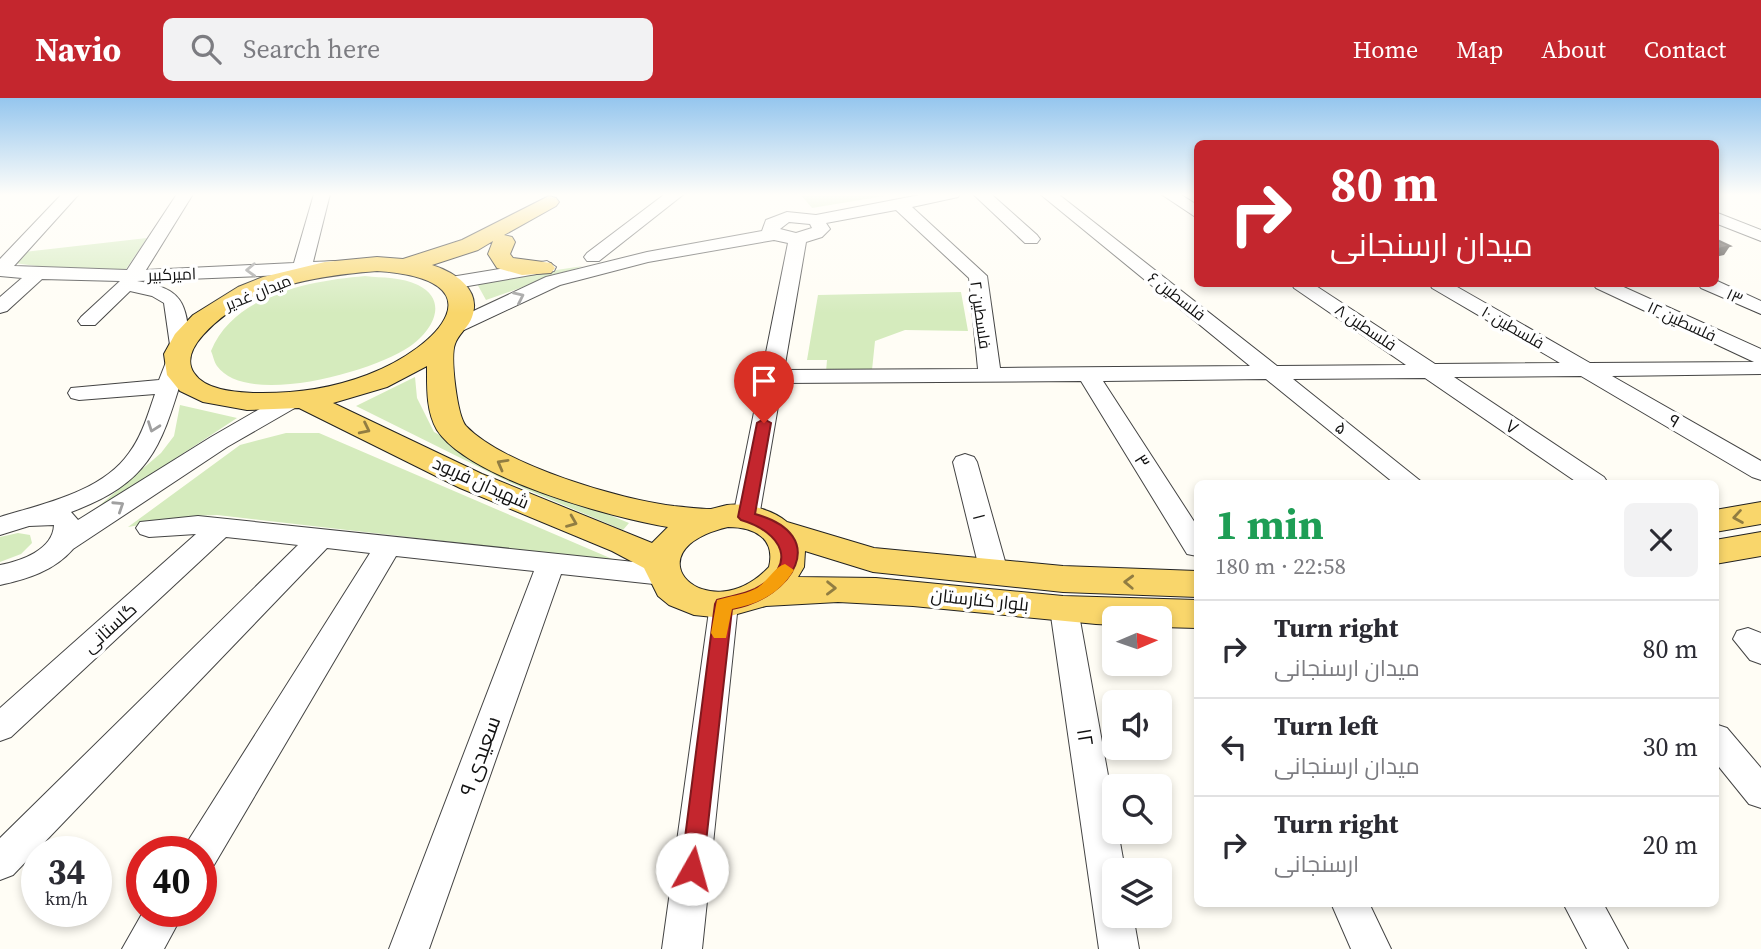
<!DOCTYPE html>
<meta charset="utf-8">
<style>
:root{--surface:#fff;--page:#f2f2f3;--text:#2b2b33;--muted:#7c7c81;--line:#e1e1e2;--accent:#c4262e}
body{margin:0;font-family:"Source Serif 4",Cairo,serif;background:var(--page);color:var(--text);height:100vh;display:flex;flex-direction:column;font-size:26px;white-space:nowrap}
*{box-sizing:border-box;margin:0}
p{font-size:23px;color:var(--muted)}
.icon{flex:none;width:38px;height:38px;fill:none;stroke:currentColor;stroke-width:2;stroke-linecap:round;stroke-linejoin:round}
.map{position:relative;flex:1;overflow:hidden}
.panel{position:absolute;left:1194px;top:382px;width:525px;height:427px;display:flex;flex-direction:column;background:var(--surface);border-radius:10px;box-shadow:0 4px 10px #0003}
.panel>*{flex:none}
.banner{position:absolute;left:1194px;top:42px;width:525px;height:147px;border-radius:10px;box-shadow:0 4px 10px #0003;background:#c4262e;color:#fff;overflow:hidden}
.needle{width:46px;rotate:88deg}
.controls{position:absolute;left:1102px;top:508px;display:grid;gap:14px}
.controls a{display:grid;place-items:center;width:70px;height:70px;border-radius:10px;background:var(--surface);box-shadow:0 4px 10px #0003;font-size:35px}
.speed{position:absolute;left:21px;top:738px;display:flex;gap:14px;font-size:35px;font-weight:700;text-align:center}
.speed>*{display:grid;place-content:center;width:91px;height:91px;border-radius:50%;background:var(--surface);box-shadow:0 4px 10px #0003;line-height:1}
.speed small{font-size:18px;font-weight:400}
.speed .limit{border:10px solid #d22;background:#fff;color:#111}
.pin{position:absolute;display:grid;place-items:center;width:60px;height:60px;color:#fff;margin:-72px -30px;border-radius:50% 50% 50% 0;rotate:-45deg;box-shadow:0 0 7px #0007}
.pin .icon{rotate:45deg}
.me{position:absolute;width:77px;margin:-38px;rotate:7deg;stroke-linejoin:round;filter:drop-shadow(0 0 5px #0008)}
.turn{display:flex;align-items:center;gap:24px;height:147px;padding:0 21px;font-size:32px}
.turn .icon{width:91px;height:91px;stroke-width:2.5}
.turn b{display:block;font-size:49px;line-height:60px}
.round{display:grid;place-items:center;flex:none;width:74px;height:74px;border-radius:10px;background:var(--page)}
.overview{display:flex;align-items:center;justify-content:space-between;height:119px;padding:0 21px}
h1{font-size:42px;font-weight:700;line-height:52px;color:#1e9e55}
ul{padding:0;list-style:none}
li{display:flex;align-items:center;gap:21px;height:98px;padding:0 21px;border-top:2px solid var(--line)}
li div{flex:1}
li b{display:block;font-size:26px}
li em{font-style:normal}
header{display:flex;align-items:center;gap:42px;box-sizing:border-box;height:98px;padding:0 35px;background:var(--accent);color:#fff}
header strong{font-size:33px}
nav{display:flex;gap:38px;margin-inline-start:auto;font-size:24px}
.search{width:490px;height:63px;background:var(--page);display:flex;align-items:center;gap:18px;box-sizing:border-box;padding:0 24px;border-radius:10px;color:var(--muted);font-size:26px}
.map>svg:first-child{display:block}
.green{fill:#d5ebbd}
.lines{fill:none;stroke-linecap:round;stroke-linejoin:round}
.minor-casing{stroke:#444;stroke-width:2}
.major-casing{stroke:#222;stroke-width:2}
.minor{fill:#fff;fill-rule:evenodd}
.major{fill:#f9d66b;fill-rule:evenodd}
.shaded-wall{fill:#3f3936}
.building{fill:#5a524d;stroke:#3f3936;stroke-width:2}
.oneway{stroke:#a0a0a0}
.oneway2{stroke:#917d42}
.route{fill:#c4262e;stroke:#7f191e;stroke-width:2}
.slow{fill:#f59e0b}
.labels{text-anchor:middle;stroke-width:7;stroke-linejoin:round;paint-order:stroke}
.far-street-label{font-size:16px;fill:#111;stroke:#fff}
.street-label{font-size:18px;fill:#111;stroke:#fff}
.near-street-label{font-size:21px;fill:#111;stroke:#fff}
</style>
<header>
<strong>Navio</strong>
<div class="search"><svg class="icon" aria-label="search" viewBox="0 0 24 24"><circle cx="10" cy="10" r="6"/><path d="M15 15l6 6"/></svg>Search here</div>
<nav><a>Home</a><a>Map</a><a>About</a><a>Contact</a></nav>
</header>
<div class="map">
<svg width="1761" height="851" viewBox="0 0 1761 851">
<rect width="100%" height="100%" fill="#fffdf5"/>
<path class="green" d="M800,96H896L812,110Z
M147,140L124,174L67,172L14,165L24,154Z
M583,168L486,202L476,184Z
M365,178C383,180 402,179 418,187C450,203 432,234 409,249C374,273 247,310 217,268C214,264 213,257 211,253C234,196 310,183 365,178Z
M961,194L968,233L905,232L875,243L872,272L826,274L827,262H807L818,197Z
M415,279L417,300L434,334L519,379L629,425L623,432L511,385L356,308Z
M180,307L237,320L86,419L161,355L174,338Z
M286,335H319L617,463L217,417L192,418L128,429L240,347Z
M18,435L30,437L32,445L21,456L0,464V439Z"/>
<g class="lines">
<defs>
<path id="minor" d="M62,96H79L14,168L127,172L177,96H193L146,172L294,165L314,96H330L313,164L334,163L343,169L334,175L137,183C183,191 186,203 190,247L187,251H173L170,247L164,205L152,198L130,193L95,227H81L78,223L81,219L120,183L42,181L7,213L0,215V199L22,180L0,178V161Z
M665,96H684L599,163H587L584,159L587,155Z
M925,96H960L958,99L912,109L987,178L1000,270L1250,268L1040,96H1058L1277,268L1406,267L1294,190L1292,186H1313L1435,266L1560,265L1432,190L1430,186H1452L1590,265L1754,264L1596,190L1593,186H1617L1761,251V276L1612,278L1761,363V382L1752,379L1581,278L1454,279L1604,379L1608,385H1578L1425,280L1293,281L1423,385H1394L1266,281L1103,283L1197,428V458L1187,456L1081,283L782,285L759,419L755,425L746,428L737,425L733,419L788,145L774,142L648,164L560,187L464,232H450L447,228L450,224L546,179L647,154L762,133L766,122L787,114L816,117ZM896,112L969,180L978,271L784,272L806,144L822,139L830,131L826,125ZM789,124L810,126L812,130L796,135L780,131Z
M973,96H991L1037,137L1040,141L1037,145H1025Z
M1161,96H1180L1197,107V120Z
M1715,114L1761,132V143L1715,125Z
M547,163L556,169L554,173L451,191L442,185L451,179Z
M1715,182L1761,203V216L1701,190L1698,186H1715Z
M176,258L184,259L187,264C162,343 156,383 71,414L78,422L211,339L284,297H300L303,302L300,307L227,349L73,451C54,473 27,481 0,487V467C21,463 53,452 54,427L29,428L0,437V419C42,406 102,394 129,355C142,338 148,316 155,296L79,302L71,300L68,295L71,290L159,282L168,259Z
M965,356L974,359L977,364L1008,474L1004,481L994,484L984,481L980,474L953,364L956,359Z
M198,418L663,467L673,470L677,477L673,484L663,487L561,476L429,851H389L534,473L396,458L214,767L201,772V754H183L188,743L370,455L327,450L13,777L0,782V740L298,447L226,439L11,639L0,643V610L196,436L149,439L140,436L136,430L140,424Z
M724,496L734,499L738,506L702,851H662L710,506L714,499Z
M1064,500L1074,504L1078,511L1115,716V733H1118L1125,772H1115V817H1133L1139,851H1099L1050,511L1054,504Z
M1748,530L1761,535V566L1750,562L1733,541L1737,533Z
M1715,626L1727,630L1761,670V710L1749,706L1715,664Z
M1331,805H1369L1391,851H1351Z
M1563,805H1603L1628,851H1587Z
M143,814H184L164,851H122Z"/>
<path id="major" d="M549,98L556,100L559,104L556,108L504,137L512,139L515,144L510,156L513,160L551,165L555,170L551,175L522,177L497,170L488,156L493,143L478,152L432,167C454,174 482,191 472,219C469,229 458,236 455,246C450,258 457,318 466,328C503,367 621,402 674,408C686,409 699,411 711,411C716,410 722,408 727,407C746,405 772,411 787,424L874,450L1063,468L1197,473V499L1063,494L873,474L805,453L804,469L798,479L876,480L1063,498L1197,502V530L1160,529V520H1115V527L1096,526L913,508L838,504L766,508L723,520L694,517L669,507L658,498L644,470L612,453L460,390L299,310L247,312L203,304L180,293L167,277L164,256L175,236L193,217L238,189L263,179L325,164L377,159L403,161L462,142ZM377,173C501,181 441,249 367,277C330,291 292,296 253,295C234,294 205,292 194,275C185,262 194,247 203,237C247,188 315,178 377,173ZM427,268C427,290 426,313 437,332C468,380 612,420 668,429L652,445L482,376L333,305L387,289ZM728,429C754,429 776,440 769,469C708,534 626,453 728,429Z
M1761,404V426L1715,434V412Z
M1761,434V458L1715,466V442Z"/>
</defs>
<use href="#minor" class="minor-casing"/>
<use href="#major" class="major-casing"/>
<use href="#minor" class="minor"/>
<use href="#major" class="major"/>
</g>
<path class="shaded-wall" d="M1730,148L1724,157L1715,159V152Z"/>
<path class="building" d="M1715,141L1730,148L1715,152Z"/>
<defs><path id="oneway-chevron" d="M-2-3.5L2.5 0L-2 3.5" fill="none" stroke-width="1.6" stroke-linecap="round" stroke-linejoin="round" transform="scale(1.75)"/></defs>
<g class="oneway">
<use href="#oneway-chevron" transform="translate(251 172) rotate(178)"/>
<use href="#oneway-chevron" transform="translate(519 199) rotate(-25)"/>
<use href="#oneway-chevron" transform="translate(153 329) rotate(110)"/>
<use href="#oneway-chevron" transform="translate(119 408) rotate(-33)"/>
</g>
<g class="oneway2">
<use href="#oneway-chevron" transform="translate(365 331) rotate(26)"/>
<use href="#oneway-chevron" transform="translate(502 366) rotate(-151)"/>
<use href="#oneway-chevron" transform="translate(1738 419) rotate(171)"/>
<use href="#oneway-chevron" transform="translate(572 424) rotate(22)"/>
<use href="#oneway-chevron" transform="translate(1129 484) rotate(-178)"/>
<use href="#oneway-chevron" transform="translate(831 490) rotate(1)"/>
</g>
<linearGradient id="sky" x2="0" y2="1"><stop stop-color="#95c6ee"/><stop offset="0.45" stop-color="#fffefa"/><stop offset="1" stop-color="#fffefa" stop-opacity="0"/></linearGradient>
<rect width="1761" height="215" fill="url(#sky)"/>
<path class="route" d="M764,321L771,325L755,416C832,437 793,500 732,511L703,771L700,779L692,782L684,779L681,771L715,506L717,502C730,498 743,497 755,491C800,467 782,434 741,422L738,419L757,325Z"/>
<path class="slow" d="M785,466L794,472C779,496 759,506 732,511L726,540H714L711,535L717,502C730,498 743,497 755,491C767,485 774,469 785,466Z"/>
<g class="labels">
<g class="far-street-label">
<text transform="translate(172 176) rotate(-2)" y="6">امیرکبیر</text>
<text transform="translate(258 194) rotate(-22)" y="6">میدان غدیر</text>
<text transform="translate(1177 198) rotate(38)" y="6">فلسطین ۶</text>
<text transform="translate(1735 198) rotate(25)" y="6">۱۳</text>
<text transform="translate(981 217) rotate(82)" y="6">فلسطین ۲</text>
<text transform="translate(1682 223) rotate(25)" y="6">فلسطین ۱۲</text>
<text transform="translate(1366 229) rotate(34)" y="6">فلسطین ۸</text>
<text transform="translate(1513 229) rotate(30)" y="6">فلسطین ۱۰</text>
</g>
<g class="street-label">
<text transform="translate(1674 323) rotate(30)" y="6">۹</text>
<text transform="translate(1512 329) rotate(34)" y="6">۷</text>
<text transform="translate(1341 330) rotate(39)" y="6">۵</text>
<text transform="translate(1142 363) rotate(58)" y="6">۳</text>
<text transform="translate(481 385) rotate(24)" y="6">شهيدان فربود</text>
<text transform="translate(979 419) rotate(75)" y="6">۱</text>
<text transform="translate(980 502) rotate(6)" y="6">بلوار کنارستان</text>
<text transform="translate(110 530) rotate(-42)" y="6">گلستانی</text>
</g>
<g class="near-street-label">
<text transform="translate(1085 639) rotate(81)" y="7">۱۲</text>
<text transform="translate(480 658) rotate(-70)" y="7">سعیدی ۹</text>
</g>
</g>
</svg>
<div class="controls">
<a><svg class="needle" viewBox="-14 -14 28 28"><path d="M0-13l5 13h-10z" fill="#e53935"/><path d="M0 13l5-13h-10z" fill="#7c7c81"/></svg></a>
<a><svg class="icon" aria-label="sound" viewBox="0 0 24 24"><path d="M4 9h4l5-4v14l-5-4H4zM17 9q2 3 0 6"/></svg></a>
<a><svg class="icon" aria-label="search" viewBox="0 0 24 24"><circle cx="10" cy="10" r="6"/><path d="M15 15l6 6"/></svg></a>
<a><svg class="icon" aria-label="layers" viewBox="0 0 24 24"><path d="M12 4l9 5-9 5-9-5zM3 14l9 5 9-5"/></svg></a>
</div>
<div class="speed"><div>34<small>km/h</small></div><div class="limit">40</div></div>
<div class="pin" style="left:764px;top:325px;background:#d93025"><svg class="icon" aria-label="arrive" viewBox="0 0 24 24"><path d="M6 21V4h12l-3 4 3 4H6"/></svg></div>
<svg class="me" style="left:692px;top:771px" viewBox="-20 -20 40 40"><circle r="19" fill="#fff"/><path d="M0-13L10 11 0 6-10 11z" fill="#c4262e"/></svg>
<div class="banner">
<div class="turn"><svg class="icon" aria-label="right" viewBox="0 0 24 24"><path d="M7 20v-9h11M14 6l5 5-5 5"/></svg><div><b>80 m</b>میدان ارسنجانی</div></div>
</div>
<section class="panel">
<div class="overview"><div><h1>1 min</h1><p>180 m · 22:58</p></div><a class="round"><svg class="icon" aria-label="close" viewBox="0 0 24 24"><path d="M6 6l12 12M18 6L6 18"/></svg></a></div>
<ul>
<li><svg class="icon" aria-label="right" viewBox="0 0 24 24"><path d="M7 20v-9h11M14 6l5 5-5 5"/></svg><div><b>Turn right</b><p>میدان ارسنجانی</p></div><em>80 m</em></li>
<li><svg class="icon" aria-label="left" viewBox="0 0 24 24"><path d="M17 20v-9H6M10 6l-5 5 5 5"/></svg><div><b>Turn left</b><p>میدان ارسنجانی</p></div><em>30 m</em></li>
<li><svg class="icon" aria-label="right" viewBox="0 0 24 24"><path d="M7 20v-9h11M14 6l5 5-5 5"/></svg><div><b>Turn right</b><p>ارسنجانی</p></div><em>20 m</em></li>
</ul>
</section>
</div>
